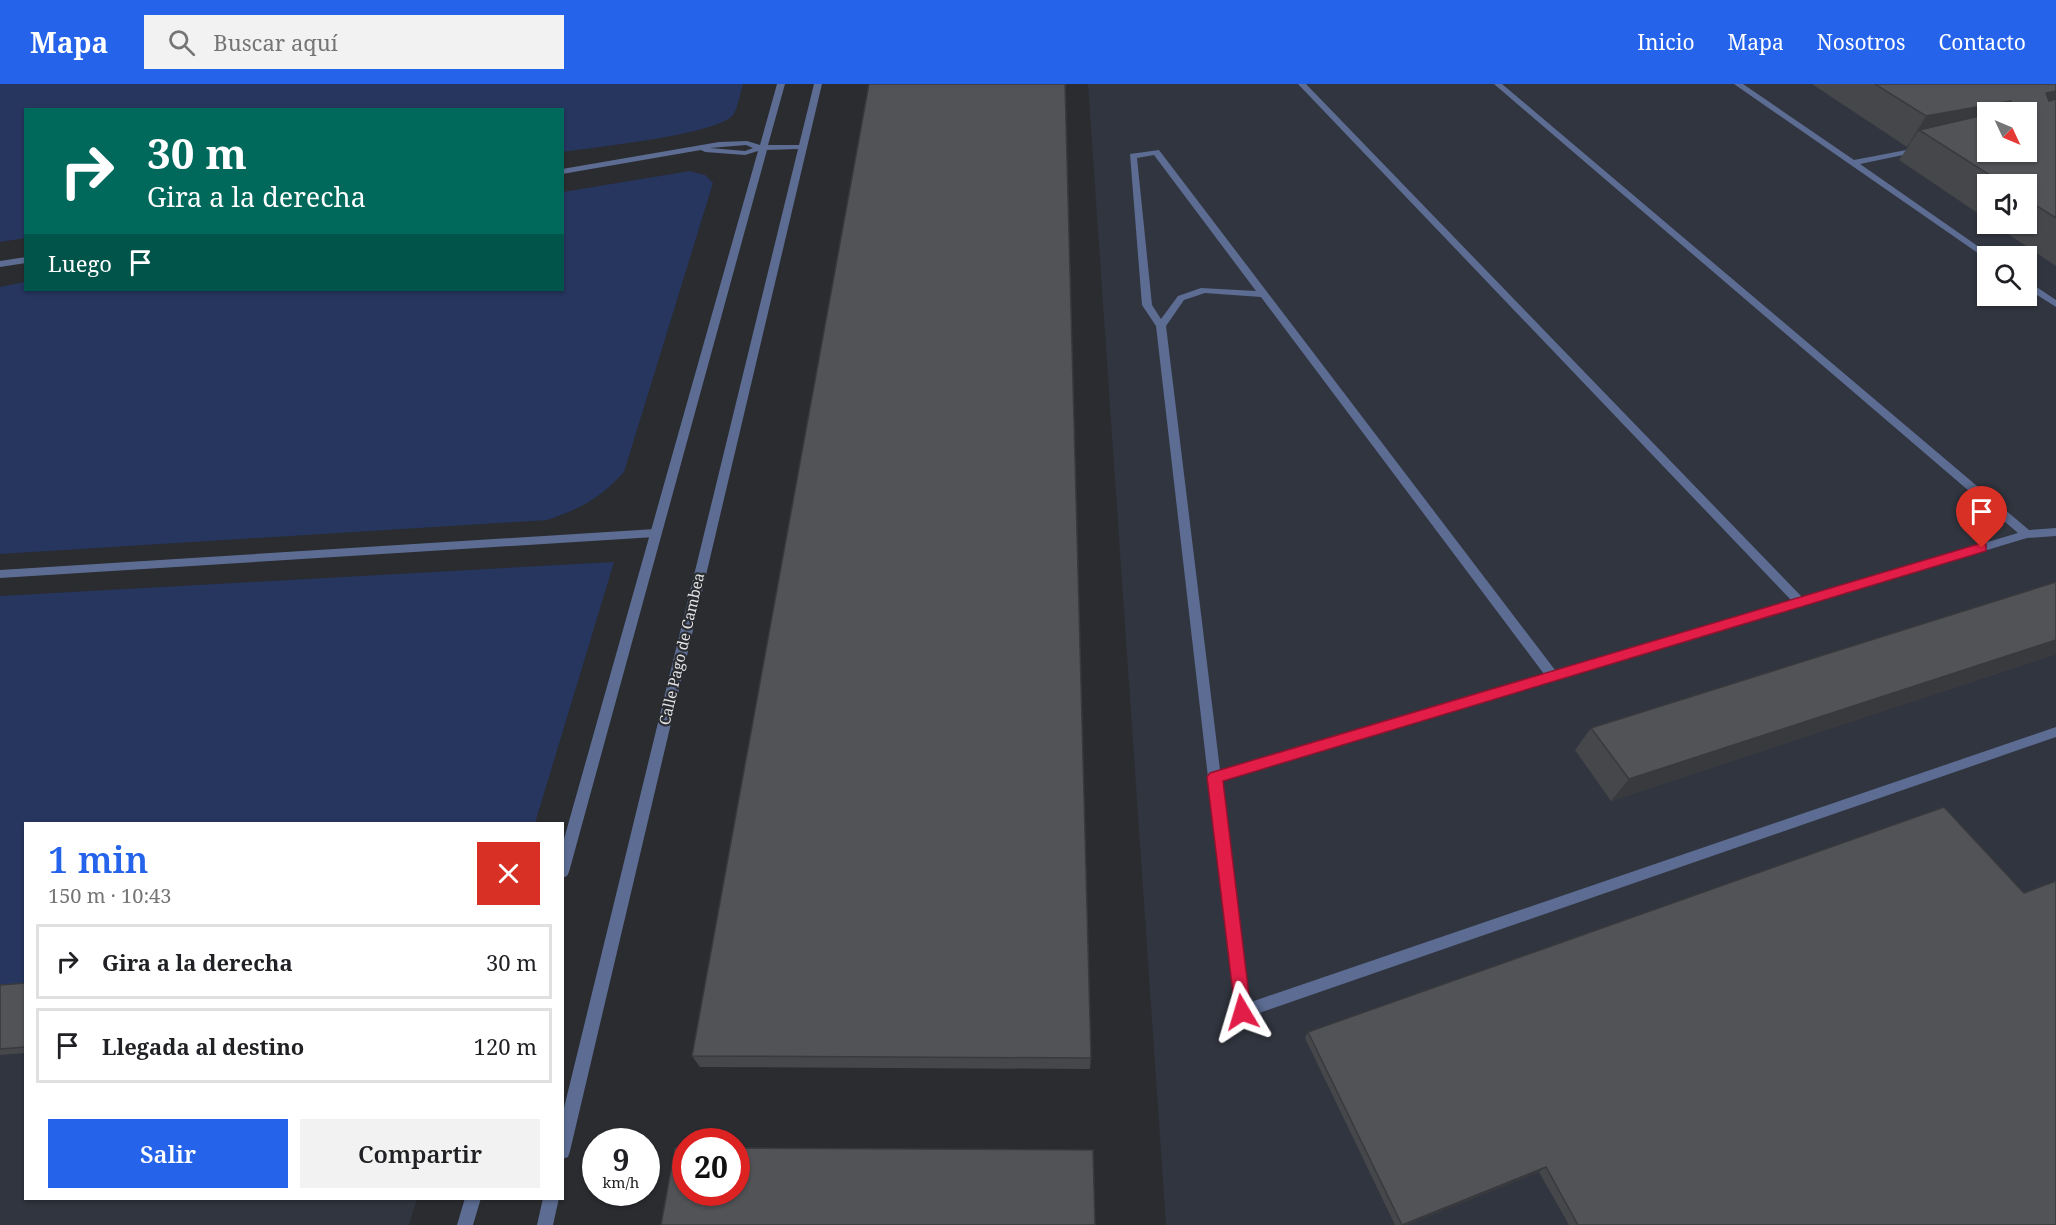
<!DOCTYPE html>
<html lang="es">
<meta charset="utf-8">
<style>
:root{--surface:#fff;--page:#f2f2f2;--text:#202124;--muted:#757577;--line:#e0e0e0;--accent:#2563eb}
body{margin:0;font-family:"Noto Serif",serif;background:var(--page);color:var(--text);height:100vh;display:flex;flex-direction:column;font-size:22px;white-space:nowrap}
*{box-sizing:border-box;margin:0}
p{font-size:20px;color:var(--muted)}
.icon{flex:none;width:33px;height:33px;fill:none;stroke:currentColor;stroke-width:2;stroke-linecap:round;stroke-linejoin:round}
.map{position:relative;flex:1;overflow:hidden}
.side{position:absolute;left:24px;top:738px;width:540px;height:378px;display:flex;flex-direction:column;background:var(--surface);border-radius:0px;box-shadow:0 2px 4px #0004}
.side>*{flex:none}
.guide{position:absolute;left:24px;top:24px;width:540px;height:183px;border-radius:0px;box-shadow:0 2px 4px #0004;background:#00695c;color:#fff;overflow:hidden}
.needle{width:39px;rotate:134deg}
.fabs{position:absolute;left:1977px;top:18px;display:grid;gap:12px}
.fabs a{display:grid;place-items:center;width:60px;height:60px;border-radius:0px;background:var(--surface);box-shadow:0 2px 4px #0004;font-size:30px}
.speed{position:absolute;left:582px;top:1044px;display:flex;gap:12px;font-size:30px;font-weight:700;text-align:center}
.speed>*{display:grid;place-content:center;width:78px;height:78px;border-radius:50%;background:var(--surface);box-shadow:0 2px 4px #0004;line-height:1}
.speed small{font-size:15px;font-weight:400}
.speed .limit{border:9px solid #d22;background:#fff;color:#111}
.pin{position:absolute;display:grid;place-items:center;width:51px;height:51px;color:#fff;margin:-62px -26px;border-radius:50% 50% 50% 0;rotate:-45deg;box-shadow:0 0 6px #0007}
.pin .icon{rotate:45deg}
.me{position:absolute;width:66px;margin:-33px;rotate:353deg;stroke-linejoin:round;filter:drop-shadow(0 0 4px #0008)}
.turn{display:flex;align-items:center;gap:21px;height:126px;padding:0 24px;font-size:27px}
.turn .icon{width:78px;height:78px;stroke-width:2.5}
.turn b{display:block;font-size:42px;line-height:51px}
.then{display:flex;align-items:center;height:57px;padding:0 24px;background:#0003;gap:12px;font-size:22px}
.round{display:grid;place-items:center;flex:none;width:63px;height:63px;border-radius:0px;background:var(--page)}
.summary{display:flex;align-items:center;justify-content:space-between;height:102px;padding:0 24px}
h1{font-size:36px;font-weight:600;line-height:45px;color:var(--accent)}
.primary-button{display:flex;gap:12px;margin-top:auto;padding:12px 24px}
.primary-button a{flex:1;height:69px;border-radius:0px;background:var(--accent);color:#fff;font-size:24px;font-weight:600;line-height:69px;text-align:center}
.primary-button a+a{background:var(--page);color:var(--text)}
ul{padding:0;list-style:none}
li{display:flex;align-items:center;gap:18px;height:75px;margin:0 12px 9px;padding:0 12px;border:3px solid var(--line);border-radius:0px}
li div{flex:1}
li b{display:block;font-size:22px}
li em{font-style:normal}
header{display:flex;align-items:center;gap:36px;box-sizing:border-box;height:84px;padding:0 30px;background:var(--accent);color:#fff}
header strong{font-size:28px}
nav{display:flex;gap:33px;margin-inline-start:auto;font-size:21px}
.search{width:420px;height:54px;background:var(--page);display:flex;align-items:center;gap:15px;box-sizing:border-box;padding:0 21px;border-radius:0px;color:var(--muted);font-size:22px}
.map>svg:first-child{display:block}
.built{fill:#31353f;fill-rule:evenodd}
.green{fill:#27365f}
.lines{fill:none;stroke-linecap:round;stroke-linejoin:round}
.lane{fill:#5c6c92;fill-rule:evenodd}
.street{fill:#5c6c92;fill-rule:evenodd}
.wall{fill:#46474b}
.shaded-wall{fill:#393a3d}
.building{fill:#515357;stroke:#393a3d;stroke-width:1.5}
.route{fill:#e11d48;stroke:#92132f;stroke-width:1.5}
.labels{text-anchor:middle;stroke-width:4.5;stroke-linejoin:round;paint-order:stroke}
.street-label{font-size:15px;fill:#e2e3e6;stroke:#2a2c30}
</style>
<header>
<strong>Mapa</strong>
<div class="search"><svg class="icon" aria-label="search" viewBox="0 0 24 24"><circle cx="10" cy="10" r="6"/><path d="M15 15l6 6"/></svg>Buscar aquí</div>
<nav><a>Inicio</a><a>Mapa</a><a>Nosotros</a><a>Contacto</a></nav>
</header>
<div class="map">
<svg width="2056" height="1141" viewBox="0 0 2056 1141">
<rect width="100%" height="100%" fill="#2a2c30"/>
<path class="built" d="M1088,0H2056V1141H1166ZM1988,28H2026V68H1988ZM1988,100H2026V140H1988ZM1988,172H2026V212H1988Z
M25,906L26,1114L417,1115L409,1141H0V908Z"/>
<path class="green" d="M0,0H743C740,9 738,24 733,31C716,51 594,63 563,68L562,26H26L25,154L0,158Z
M690,87L705,91L713,99L624,388C599,415 582,424 547,436L0,470V203L25,198L26,206H562L563,108Z
M614,478L535,739L26,740L25,906L0,908V512Z"/>
<g class="lines">
<path class="lane" d="M1298,0H1306L1802,513L2018,449L1494,0H1502L2029,446L2056,444V452L2027,454L1221,697L1248,919L2056,643V653L1242,935L1237,933L1235,928L1156,242L1142,221L1130,70L1159,66L1555,586L1791,516ZM1154,71L1256,207L1201,204L1178,212L1161,235L1152,221L1137,74ZM1205,209L1261,213L1544,590L1220,686L1166,242L1184,216Z
M1734,0H1743L1854,76L1922,63V67L1860,80L1992,172L1985,174Z
M2026,196L2056,216V223L2026,204Z
M655,445L661,449L655,453L0,494V486Z"/>
<path class="street" d="M777,0H785L768,61H799L814,0H822L570,1067L568,1073L562,1075V1032L798,65L767,66L569,788L567,792L562,794V762L758,67L745,71L705,68L701,66L562,90V85L719,58L747,57L760,61ZM746,61L753,64L745,67L710,64Z
M26,173V179L0,183V177Z
M465,1114H481L473,1141H457Z
M543,1114H559L553,1141H537Z"/>
</g>
<path class="wall" d="M1812,0H2056V182L1993,140H2026V100H1988V136L1899,76L1908,63H1907Z
M2056,498V570L1611,717L1575,666L1591,644Z
M2024,809L2056,1141H1569L1539,1088L1407,1141H1395L1305,954L1308,948Z
M26,899V969L0,971V901Z
M692,972L1091,974L1090,985L700,983Z"/>
<path class="shaded-wall" d="M2056,7V31L2026,39L2046,9Z
M2011,17L2003,28H1988V48L1919,46L1908,63H1907L1926,32Z
M2056,556V570L1611,717L1629,695Z
M1546,1083L1539,1088L1407,1141H1402Z"/>
<path class="building" d="M869,0H1065L1091,974L692,972Z
M1875,0H2056V7L2046,9L2049,17L2056,15V134L2026,115V100H2004L1919,46L1988,30V68H2026V28H1993L2010,25L2011,17L1926,32Z
M2056,498V556L1629,695L1591,644Z
M1944,723L2024,809L2056,797V1141H1578L1546,1083L1402,1141L1308,948Z
M26,899V963L0,965V901Z
M675,1064H686V1108H736V1064L1093,1066L1095,1141H661Z"/>
<path class="route" d="M1982,459L1986,460V467L1223,697L1251,928L1248,934L1242,936L1236,934L1207,693L1210,689Z"/>
<g class="labels">
<g class="street-label">
<text transform="translate(682 565) rotate(-77)" y="5">Calle Pago de Cambea</text>
</g>
</g>
</svg>
<div class="fabs">
<a><svg class="needle" viewBox="-14 -14 28 28"><path d="M0-13l5 13h-10z" fill="#e53935"/><path d="M0 13l5-13h-10z" fill="#757577"/></svg></a>
<a><svg class="icon" aria-label="sound" viewBox="0 0 24 24"><path d="M4 9h4l5-4v14l-5-4H4zM17 9q2 3 0 6"/></svg></a>
<a><svg class="icon" aria-label="search" viewBox="0 0 24 24"><circle cx="10" cy="10" r="6"/><path d="M15 15l6 6"/></svg></a>
</div>
<div class="speed"><div>9<small>km/h</small></div><div class="limit">20</div></div>
<div class="pin" style="left:1982px;top:464px;background:#d93025"><svg class="icon" aria-label="arrive" viewBox="0 0 24 24"><path d="M6 21V4h12l-3 4 3 4H6"/></svg></div>
<svg class="me" style="left:1242px;top:928px" viewBox="-20 -20 40 40"><path d="M0-17L14 15 0 8-14 15z" fill="#e11d48" stroke="#fff" stroke-width="4"/></svg>
<div class="guide">
<div class="turn"><svg class="icon" aria-label="right" viewBox="0 0 24 24"><path d="M7 20v-9h11M14 6l5 5-5 5"/></svg><div><b>30 m</b>Gira a la derecha</div></div>
<div class="then">Luego<svg class="icon" aria-label="arrive" viewBox="0 0 24 24"><path d="M6 21V4h12l-3 4 3 4H6"/></svg></div>
</div>
<section class="side">
<div class="summary"><div><h1>1 min</h1><p>150 m · 10:43</p></div><a class="round" style="background:#d93025;color:#fff"><svg class="icon" aria-label="close" viewBox="0 0 24 24"><path d="M6 6l12 12M18 6L6 18"/></svg></a></div>
<ul>
<li><svg class="icon" aria-label="right" viewBox="0 0 24 24"><path d="M7 20v-9h11M14 6l5 5-5 5"/></svg><div><b>Gira a la derecha</b></div><em>30 m</em></li>
<li><svg class="icon" aria-label="arrive" viewBox="0 0 24 24"><path d="M6 21V4h12l-3 4 3 4H6"/></svg><div><b>Llegada al destino</b></div><em>120 m</em></li>
</ul>
<div class="primary-button"><a>Salir</a><a>Compartir</a></div>
</section>
</div>
